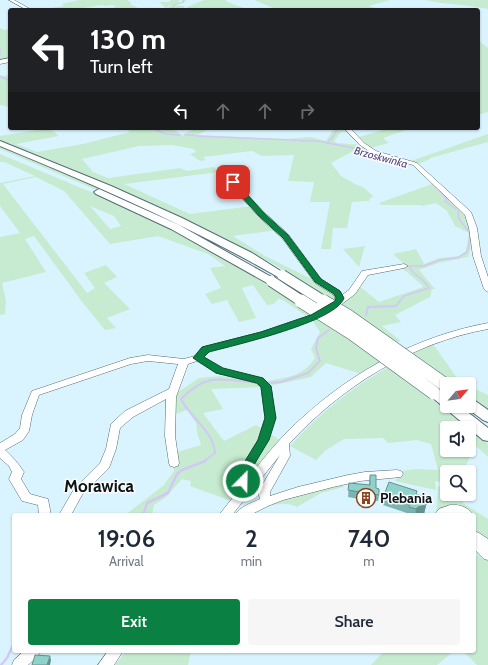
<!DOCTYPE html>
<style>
:root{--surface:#fff;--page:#f6f6f7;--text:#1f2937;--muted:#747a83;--accent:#0b8043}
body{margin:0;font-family:Cabin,sans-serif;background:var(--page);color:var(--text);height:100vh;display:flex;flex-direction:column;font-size:15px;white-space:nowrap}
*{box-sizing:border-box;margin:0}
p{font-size:13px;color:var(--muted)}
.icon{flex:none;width:22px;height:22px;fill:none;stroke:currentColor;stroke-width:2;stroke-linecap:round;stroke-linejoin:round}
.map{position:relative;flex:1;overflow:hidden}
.panel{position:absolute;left:12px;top:513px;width:464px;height:140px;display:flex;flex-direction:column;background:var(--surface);border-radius:4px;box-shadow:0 1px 3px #0004}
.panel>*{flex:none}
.banner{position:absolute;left:8px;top:8px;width:472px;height:122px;border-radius:4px;box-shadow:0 1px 3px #0004;background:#202124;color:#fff;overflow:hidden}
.needle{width:26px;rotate:62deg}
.buttons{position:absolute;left:440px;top:377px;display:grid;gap:8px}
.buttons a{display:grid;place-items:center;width:36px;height:36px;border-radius:4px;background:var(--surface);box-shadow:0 1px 3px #0004;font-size:20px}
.pin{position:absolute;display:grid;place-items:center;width:34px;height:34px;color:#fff;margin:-17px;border-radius:8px;box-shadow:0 2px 6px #0006}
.me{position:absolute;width:44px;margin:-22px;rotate:23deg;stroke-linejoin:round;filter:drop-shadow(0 0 3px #0008)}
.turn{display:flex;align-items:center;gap:14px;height:84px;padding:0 16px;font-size:18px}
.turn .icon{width:52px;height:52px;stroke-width:2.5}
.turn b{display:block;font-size:28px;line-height:34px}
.lanes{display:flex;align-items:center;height:38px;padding:0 16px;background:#0003;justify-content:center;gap:20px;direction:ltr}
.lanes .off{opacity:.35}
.eta{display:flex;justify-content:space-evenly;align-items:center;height:68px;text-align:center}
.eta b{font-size:24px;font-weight:600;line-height:28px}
.button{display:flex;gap:8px;margin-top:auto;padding:8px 16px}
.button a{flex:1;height:46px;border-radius:4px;background:var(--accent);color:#fff;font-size:16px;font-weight:600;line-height:46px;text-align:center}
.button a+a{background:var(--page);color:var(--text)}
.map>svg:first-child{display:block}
.green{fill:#c6ebd0;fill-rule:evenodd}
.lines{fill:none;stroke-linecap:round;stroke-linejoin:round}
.stream-far3{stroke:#d2c8f8;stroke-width:1}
.stream-far2{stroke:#d2c8f8;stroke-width:1.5}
.stream-far1{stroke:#d2c8f8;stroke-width:2}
.stream{stroke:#d2c8f8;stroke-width:2.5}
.minor-casing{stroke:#546b74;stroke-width:1}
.highway-casing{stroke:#546b74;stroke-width:2}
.minor{fill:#fff;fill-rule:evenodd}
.highway{fill:#fff;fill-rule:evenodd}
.highway-bridge-far1-casing{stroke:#546b74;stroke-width:12;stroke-linecap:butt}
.highway-bridge-casing{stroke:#546b74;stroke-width:14;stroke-linecap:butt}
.highway-bridge-far1{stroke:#fff;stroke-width:10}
.highway-bridge{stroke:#fff;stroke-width:13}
.wall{fill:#7bb4af}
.shaded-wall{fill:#64928e}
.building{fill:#8fd1cb;stroke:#64928e}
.route{fill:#0b8043;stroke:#07532c}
.labels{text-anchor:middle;stroke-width:3;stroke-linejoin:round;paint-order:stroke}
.far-water-label{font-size:11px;font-style:italic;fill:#53447f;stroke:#fcfcfc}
.near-poi-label{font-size:14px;font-weight:bold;fill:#0b1417;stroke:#fcfcfc;text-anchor:start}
.near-quarter-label{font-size:17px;font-weight:bold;fill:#0b1417;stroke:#fcfcfc}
</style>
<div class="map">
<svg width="488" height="665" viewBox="0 0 488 665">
<rect width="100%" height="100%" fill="#daf4ff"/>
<path class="green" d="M79,0H128L131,3L130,4L142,10H130L125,8L100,10L116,7L113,5L105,6L102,5L70,10L68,8L54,10H38L64,6L62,4Z
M170,0H180L178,3L182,2V0H186L187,1L176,5L184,6L185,10H171L172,9L168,8L171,4L166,8L159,2H170Z
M204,0H228L225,1L249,10H188L187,7Z
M254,0H390L369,6L382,10H278Z
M425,0H488V9C466,4 446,5 425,0Z
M0,28L4,30L10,29V60L0,61Z
M478,40L488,48V112L478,115Z
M0,75L4,76L10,75V107L0,105Z
M49,128L59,136L16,144L37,152L83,144L130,132L125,128H171L184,136L183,134L196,128H210L198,135L286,139L311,137L326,141L333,130L331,128H345L348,131L341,132L334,141L337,143L363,145L383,156L406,161L387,159L357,149L331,163L341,176L357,185L363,187L374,197L370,198L369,201L352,202L347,228H333L331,249H321L330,202H310L314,182L288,181L294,155L262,156L252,151L203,157L206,160L200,161L190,154L196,152L194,149L172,145L139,146L82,159L93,172L108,178L180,168L187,171L213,167L219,172L124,184L190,214L252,206L277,230L233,236L265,256L316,281L337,295L335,302C231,233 115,186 0,140V136Z
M385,128H412L383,138L389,143L370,148L359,137L386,129Z
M488,134V142L430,158V159L418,164L411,161Z
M0,145L112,191L212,238L216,244L206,242L127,203L0,149Z
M0,154C54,177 109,198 161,224C215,251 265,283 316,314L309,318L283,300L278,299L274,304L267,305L253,285L242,288L256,318L239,322L227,300L212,304L205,294L221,288L210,268L225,266L208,254L158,236L110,244L64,191L36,177L3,184L87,293L95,288L84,273L106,265L117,277L104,283L130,309L107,318L116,328L105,330L83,303L34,236L25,239L46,272L2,283L6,301L5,314L0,315V237L20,233L0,206V183L35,176L4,162H0ZM90,206L114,216L121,226L110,229Z
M414,164L463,212C471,226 474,242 468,257L438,263L419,270L435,289H432L430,297L395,315L401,322L382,326L401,341L397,342L339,304L358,291V285L379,302L423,287L422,285L402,268L406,266L393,254L416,249L424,264L440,258L459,256L466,251L469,233L455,226L447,211L436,203L422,206L420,205H382L379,203L432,184L412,165Z
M365,246L359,267L343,249Z
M316,319L325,321L383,361L361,374L326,363L311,377L269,386L267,381C287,377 303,377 315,358L311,349L320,332L312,320Z
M433,344L460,382L463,384H456L413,353Z
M390,366L468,428H447V450H469V428L488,444V457L476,446L462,472H447V483L435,481L436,490L395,481L401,471L418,469L438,470L431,444L417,440L388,443L383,438L344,439L326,450L316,460L290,446C320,413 350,389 390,366Z
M221,376L259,382L260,387L211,389L223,409L203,413L224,441L256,425L263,429L248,462L236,476L232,484L238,493L231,501L190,486L191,481L182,479L166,497L154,505L152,515H125L164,485L174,471L170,454L201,445L197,432L196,423L187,410L173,415L174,395L199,378Z
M469,386L488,395V409L469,394Z
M269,433L281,441L250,478L246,477L262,452Z
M342,485L344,487L321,493L297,507C283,500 269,506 255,511L262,506L316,490Z
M438,486L447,488V494H463V503L488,519V665H477L463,651H474V559L478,555L474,552V515H436Z
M126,651H191L188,665H115Z
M384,651H454L437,665H371Z"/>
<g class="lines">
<path class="stream-far3" d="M174,10L173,5L184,2L183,0
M0,48V55
M0,76L3,78"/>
<path class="stream-far2" d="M1,77L10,81
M151,128L166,134L180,135
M338,128L333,137L327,143L360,149L395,160
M185,135H194
M196,136L293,140C305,142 316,139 327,143
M432,183L447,199L445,201L456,209
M458,211L459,219L470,233L469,242
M399,302L404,296L429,288C424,278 413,276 409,266H424L439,260L457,258L467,252L469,244"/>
<path class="stream-far1" d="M366,315L368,307L396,306L400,301
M269,383L281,382L308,373L320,361L316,348L318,338L329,330
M203,462L215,453C213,430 191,419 181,399C209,371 222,380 258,383"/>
<path class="stream" d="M143,515L147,503L168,493L177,474L182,470L205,461
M1,665L7,658L14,643"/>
<defs>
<path id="minor" d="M9,0H14L32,10H27Z
M10,58V62L0,64V60Z
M344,128H350L364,143L376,151L417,163L471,212L477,228L481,256L488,277V292L484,289L473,256L469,228L465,215L413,165L372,153L360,145Z
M221,170L235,182L265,213L288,234L321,279L340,291L342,295L349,290L362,271L404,264L408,266L404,268L368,275L355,294L342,304L317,319L267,336L209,351L204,357L222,369L262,378L271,386L275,418L268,440L248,476V478C265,457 282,435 303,417C355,370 418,336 488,323V329C411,343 341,387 289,444L290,456L270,492V496L298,487L348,475L365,472L397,470L401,471L403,474L401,477L360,481L333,487L283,500L268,506L250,515H235C239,507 252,503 260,499L258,492L280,455L232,515H219L242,486L237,481L236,476L258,440L265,418L261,387L256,383L216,373L197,361L188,364L176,397L175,436L179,463L178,466L174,467L170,466L169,463L165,436L166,399L133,417L120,428L116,449L109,468L82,495L71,515H59L74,489L100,463L106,449L111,424L125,411L169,389L178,364L148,361L131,364L39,395L32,415L29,431L23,440L5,450C13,457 18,463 24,472L21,479L30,494L48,499L51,515H39L38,505L22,501L9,479L12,472L9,466L0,458V443L15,434L20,428L22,415L32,391L130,358L148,355L184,359L195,356L203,347L261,332L311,315L335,299L334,295L315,283L282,238L259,217L219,173L218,172Z
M450,505C458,504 469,507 473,515L453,514L434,515L439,509Z
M474,531L479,533L488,539V560L484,559L474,549Z
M24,651H40L38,656L28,665H12L14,660Z
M108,651H123L114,665H98Z"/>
<path id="highway" d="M0,141L111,186L182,218L252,253L287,275L282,278L278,277C189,226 95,185 0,146Z
M99,189L179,225L275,279L276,281L271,284L267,283L171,229L96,194L94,192Z
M434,389L439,390L447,396V406H460L488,428V441L483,440L427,393L429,390Z
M469,398L474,400L488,410V422L483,420L464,406H469Z"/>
</defs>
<use href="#minor" class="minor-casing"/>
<use href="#highway" class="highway-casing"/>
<use href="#minor" class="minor"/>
<use href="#highway" class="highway"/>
<defs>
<path id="highway-bridge-far1" d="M282,275L325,302
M271,281L303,302"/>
<path id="highway-bridge" d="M301,301L353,334L434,393
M323,301L348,316L447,386"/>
</defs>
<use href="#highway-bridge-far1" class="highway-bridge-far1-casing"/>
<use href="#highway-bridge" class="highway-bridge-casing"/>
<use href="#highway-bridge-far1" class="highway-bridge-far1"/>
<use href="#highway-bridge" class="highway-bridge"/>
</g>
<path class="wall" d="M370,475L379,495L378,501L369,500L368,505L365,504L364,506L359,505V499L348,497L349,483L369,485Z
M417,491L416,494L427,502L424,514L420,515H407V513L383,505L384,495Z"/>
<path class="shaded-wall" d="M426,505L424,514L415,515L416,509L418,507Z
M50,656L51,660L50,665H47Z"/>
<path class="building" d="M370,475H376V488L379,489V495L370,494L369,499L366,498L365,500L359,499L360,492L348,490L349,483L370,485Z
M389,482L417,491L416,494L424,497L427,502L426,505L418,507L416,509L409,507L410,504L384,495Z
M35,655L50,656L47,665H32Z"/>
<path class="route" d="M233,180L235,181L264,213L288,235L321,279L340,291L344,298C336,322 235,345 209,352L204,357L223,368L263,378L271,386L276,418L269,440L247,476L248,481L247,484L243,485L239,484L236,476L258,440L265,418L261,387L257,383L216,373L193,358L202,347L261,332L311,315L335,301L336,298L334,294L315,282L283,238L259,216L230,184L229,182Z"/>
<defs>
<symbol id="building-ring" viewBox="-11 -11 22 22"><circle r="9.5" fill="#fcfcfc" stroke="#8a461b" stroke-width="1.5"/><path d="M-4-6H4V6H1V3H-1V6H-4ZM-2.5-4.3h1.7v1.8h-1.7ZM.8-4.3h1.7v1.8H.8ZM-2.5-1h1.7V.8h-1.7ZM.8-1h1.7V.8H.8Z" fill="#8a461b"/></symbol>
</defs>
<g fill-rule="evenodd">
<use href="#building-ring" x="355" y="487" width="22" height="22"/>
</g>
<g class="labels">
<g class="far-water-label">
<text transform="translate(381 157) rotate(15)" y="4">Brzoskwinka</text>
</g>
<g class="near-poi-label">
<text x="380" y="503">Plebania</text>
</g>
<g class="near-quarter-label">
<text x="99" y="492">Morawica</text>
</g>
</g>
</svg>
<div class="buttons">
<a><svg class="needle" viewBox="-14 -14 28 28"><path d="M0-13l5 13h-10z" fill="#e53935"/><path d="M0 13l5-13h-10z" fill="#747a83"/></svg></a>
<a><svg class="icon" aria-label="sound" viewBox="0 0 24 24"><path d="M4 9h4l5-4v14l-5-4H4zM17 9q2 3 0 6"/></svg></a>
<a><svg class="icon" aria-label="search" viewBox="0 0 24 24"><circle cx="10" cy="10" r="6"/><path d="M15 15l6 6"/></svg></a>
</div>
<div class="pin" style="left:233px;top:182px;background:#d93025"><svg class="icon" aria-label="arrive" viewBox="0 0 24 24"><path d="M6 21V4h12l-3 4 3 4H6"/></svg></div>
<svg class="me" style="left:243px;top:481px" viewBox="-20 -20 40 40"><circle r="17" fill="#0b8043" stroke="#fff" stroke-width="3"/><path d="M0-11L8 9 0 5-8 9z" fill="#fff"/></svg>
<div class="banner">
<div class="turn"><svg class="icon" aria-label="left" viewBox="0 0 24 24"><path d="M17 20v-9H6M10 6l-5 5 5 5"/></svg><div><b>130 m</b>Turn left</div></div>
<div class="lanes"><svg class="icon" aria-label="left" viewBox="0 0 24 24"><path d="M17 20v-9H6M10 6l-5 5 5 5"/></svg><svg class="icon off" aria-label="ahead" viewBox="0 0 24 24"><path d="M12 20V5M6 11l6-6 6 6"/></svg><svg class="icon off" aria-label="ahead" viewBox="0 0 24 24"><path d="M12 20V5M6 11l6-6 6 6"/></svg><svg class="icon off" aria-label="right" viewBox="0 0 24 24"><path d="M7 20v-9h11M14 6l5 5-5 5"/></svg></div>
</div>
<section class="panel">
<div class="eta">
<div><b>19:06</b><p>Arrival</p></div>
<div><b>2</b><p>min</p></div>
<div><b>740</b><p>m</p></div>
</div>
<div class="button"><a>Exit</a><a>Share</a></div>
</section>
</div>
